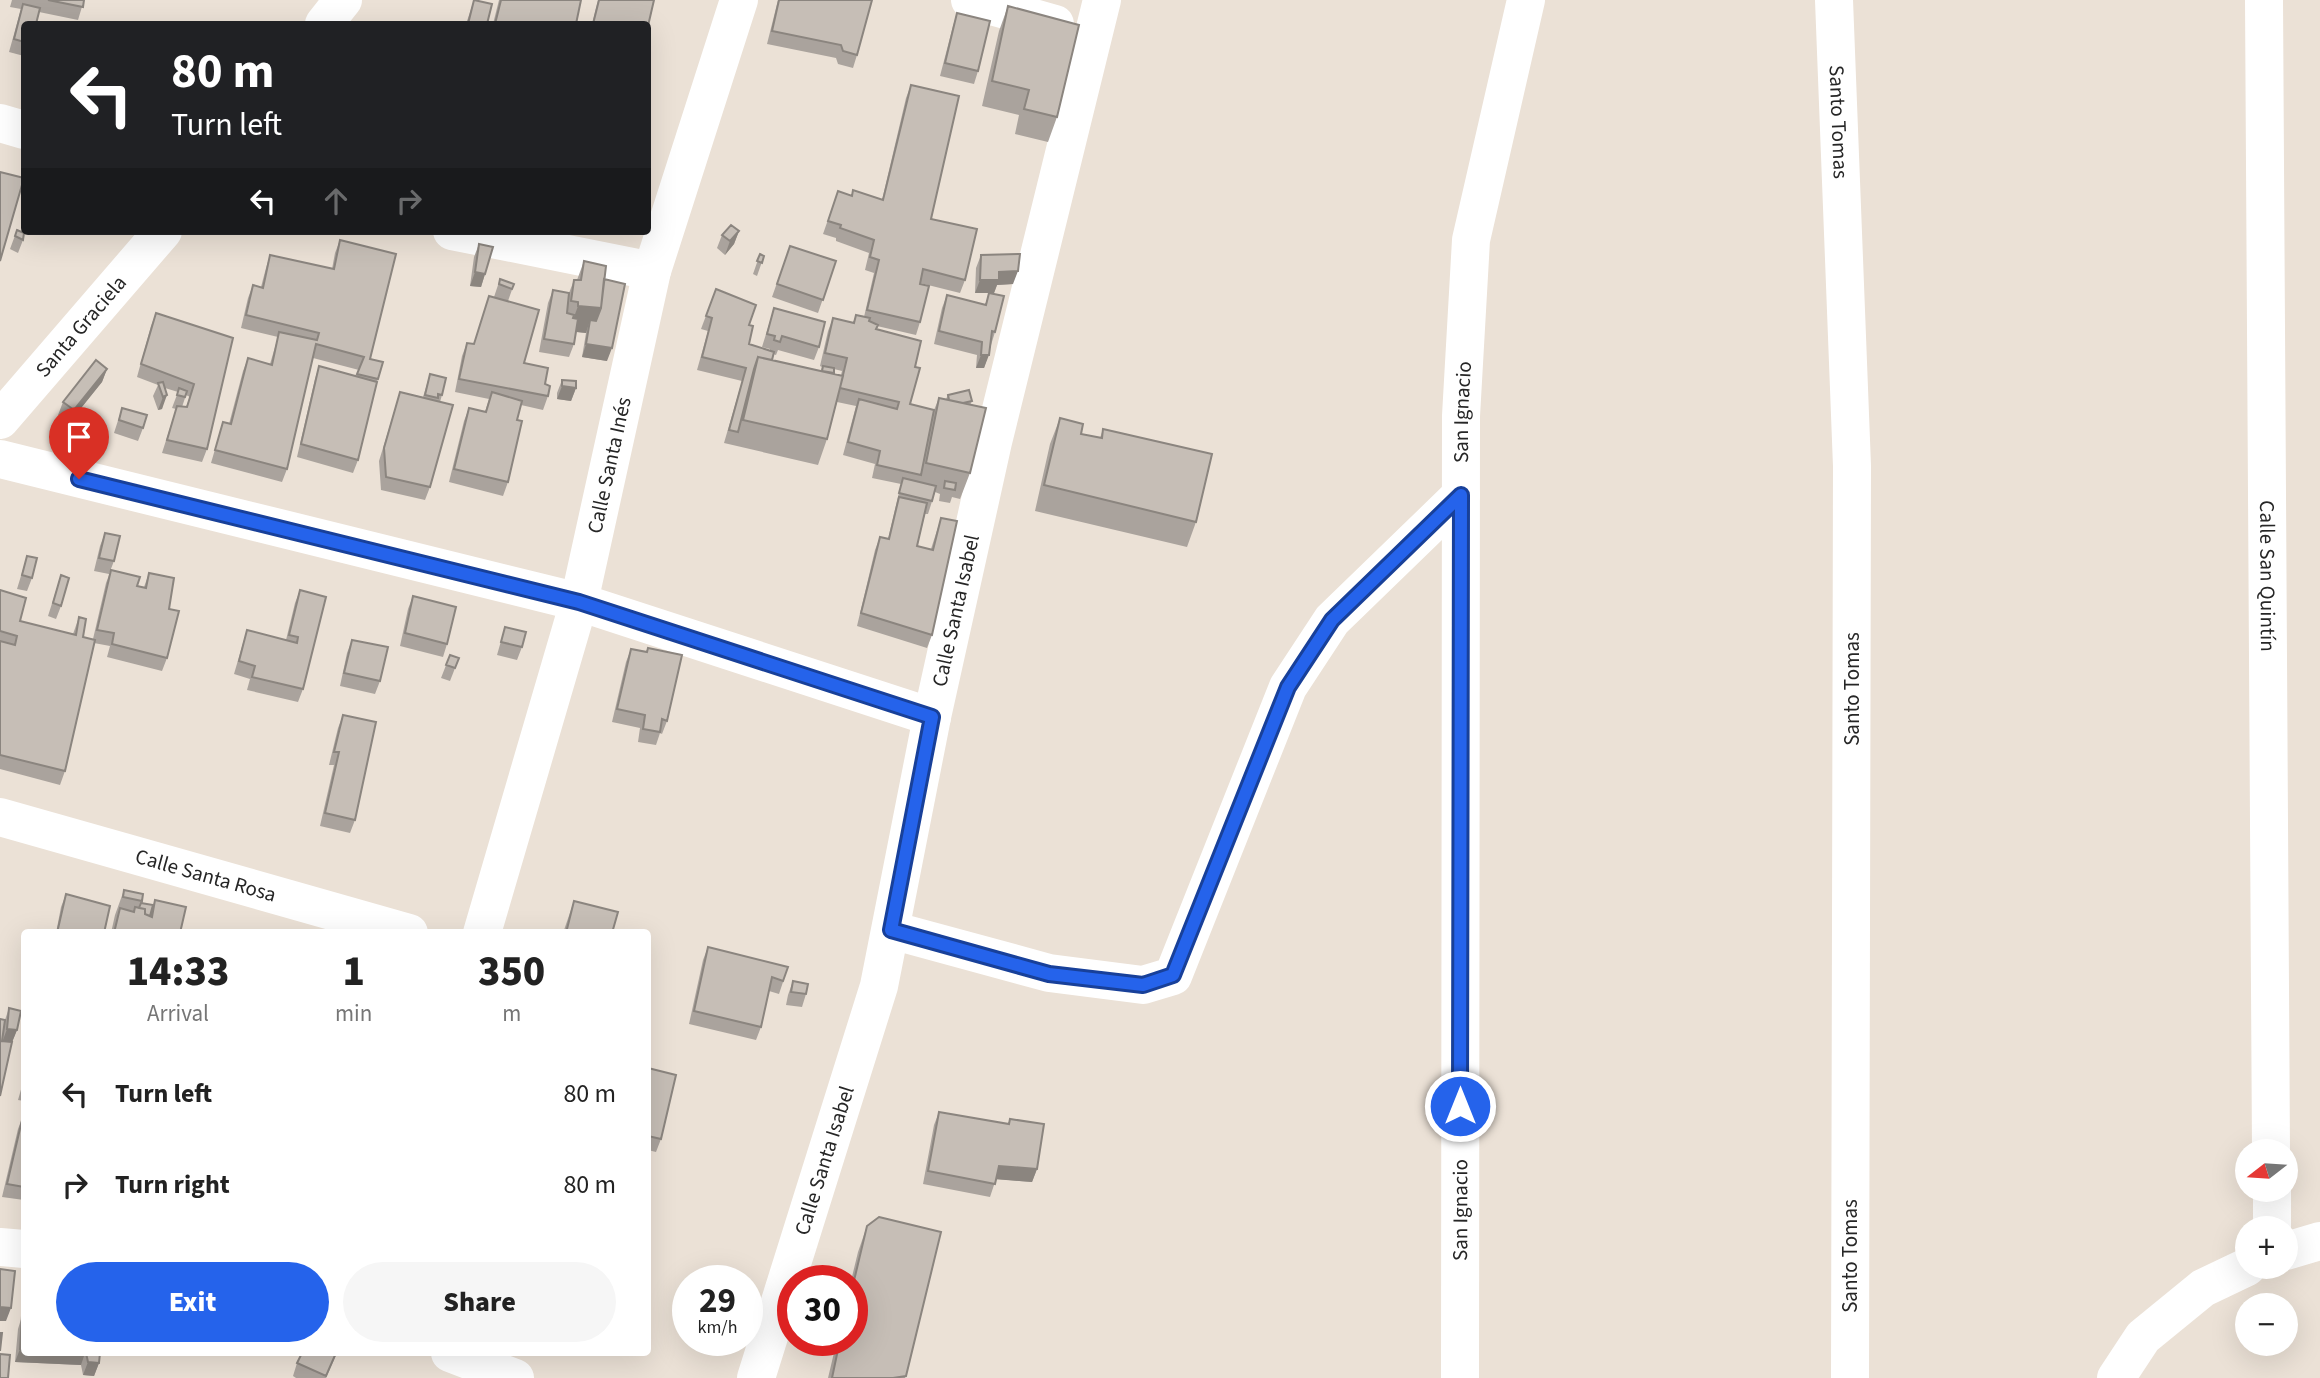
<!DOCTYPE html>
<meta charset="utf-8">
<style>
:root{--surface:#fff;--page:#f6f6f6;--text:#222;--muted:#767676;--accent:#2563eb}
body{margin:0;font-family:"Source Sans 3",sans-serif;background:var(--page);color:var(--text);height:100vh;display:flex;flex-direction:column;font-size:26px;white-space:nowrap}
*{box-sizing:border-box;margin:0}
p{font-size:23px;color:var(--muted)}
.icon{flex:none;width:38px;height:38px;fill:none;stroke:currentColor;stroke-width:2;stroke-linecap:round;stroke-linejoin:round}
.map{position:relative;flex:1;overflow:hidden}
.drawer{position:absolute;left:21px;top:929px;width:630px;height:427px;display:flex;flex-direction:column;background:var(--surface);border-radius:7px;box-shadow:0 7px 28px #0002}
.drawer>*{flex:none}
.banner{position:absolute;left:21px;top:21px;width:630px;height:214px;border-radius:7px;box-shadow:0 7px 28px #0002;background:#202124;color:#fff;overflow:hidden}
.needle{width:46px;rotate:253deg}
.buttons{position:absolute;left:2235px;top:1139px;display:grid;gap:14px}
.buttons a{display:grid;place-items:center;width:63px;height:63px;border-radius:50%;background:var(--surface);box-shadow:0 7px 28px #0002;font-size:35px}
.speed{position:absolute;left:672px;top:1265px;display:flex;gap:14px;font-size:35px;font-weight:700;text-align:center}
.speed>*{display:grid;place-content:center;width:91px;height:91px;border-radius:50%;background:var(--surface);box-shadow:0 7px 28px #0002;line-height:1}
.speed small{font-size:18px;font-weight:400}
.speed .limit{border:10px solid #d22;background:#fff;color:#111}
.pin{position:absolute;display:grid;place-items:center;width:60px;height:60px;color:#fff;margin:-72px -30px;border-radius:50% 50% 50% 0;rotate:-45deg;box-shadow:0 0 7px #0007}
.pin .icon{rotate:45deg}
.me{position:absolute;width:77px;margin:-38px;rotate:0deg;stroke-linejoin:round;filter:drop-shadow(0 0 5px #0008)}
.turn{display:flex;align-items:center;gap:24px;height:147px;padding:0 35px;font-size:32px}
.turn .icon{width:91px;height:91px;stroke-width:2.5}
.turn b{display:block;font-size:49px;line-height:60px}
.lanes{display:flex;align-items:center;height:66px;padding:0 35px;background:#0003;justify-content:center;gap:35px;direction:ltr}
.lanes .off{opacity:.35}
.eta{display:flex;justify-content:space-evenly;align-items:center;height:119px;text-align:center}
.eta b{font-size:42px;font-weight:800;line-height:49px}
.cta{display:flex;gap:14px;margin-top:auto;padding:14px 35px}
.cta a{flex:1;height:80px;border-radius:42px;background:var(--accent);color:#fff;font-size:28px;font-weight:800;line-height:80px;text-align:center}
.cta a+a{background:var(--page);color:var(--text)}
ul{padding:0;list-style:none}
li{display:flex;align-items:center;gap:21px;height:91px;padding:0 35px}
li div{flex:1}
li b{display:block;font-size:26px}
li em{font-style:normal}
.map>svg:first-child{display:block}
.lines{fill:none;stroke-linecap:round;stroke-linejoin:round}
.minor{stroke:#fff;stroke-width:38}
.wall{fill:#aaa39d;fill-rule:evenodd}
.shaded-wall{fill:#8b857f}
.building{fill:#c6beb6;stroke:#8b857f;stroke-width:2}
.route-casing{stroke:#184099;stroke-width:18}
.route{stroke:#2563eb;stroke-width:12}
.labels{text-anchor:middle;stroke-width:5;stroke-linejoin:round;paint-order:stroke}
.street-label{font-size:21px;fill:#262626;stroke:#fff}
</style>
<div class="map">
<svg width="2320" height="1378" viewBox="0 0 2320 1378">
<rect width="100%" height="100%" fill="#ebe1d6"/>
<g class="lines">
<g class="minor">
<path d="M970,0L1055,24"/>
<path id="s1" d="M1834,0L1852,466L1850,1378"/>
<path id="s2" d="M2264,0L2271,1152"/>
<path d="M324,24L343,0"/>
<path d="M0,123L24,130"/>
<path d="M452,231L652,271"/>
<path id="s3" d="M0,420L163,231"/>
<path d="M0,459L579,602L932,717"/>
<path id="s4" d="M0,817L409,933"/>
<path d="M891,930L1049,973L1143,985L1173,976L1288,687L1332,620L1461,495"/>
<path id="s5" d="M482,933L579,602L652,271L739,0"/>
<path d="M2272,1190V1228"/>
<path d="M0,1247L24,1249"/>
<path d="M2286,1251L2320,1241"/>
<path d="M450,1353L515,1378"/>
<path id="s6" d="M756,1378L879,986L932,717L993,442L1102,0"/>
<path id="s7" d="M1460,1378L1461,416L1471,240L1526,0"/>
<path d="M2116,1378L2143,1337L2203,1288L2247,1267"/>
</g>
</g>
<path class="wall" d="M12,0H84L78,20L39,12L24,24V56L9,52L21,9L10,7Z
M474,0L487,24H466Z
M499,0H581L576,24H493Z
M598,0H654L648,24H592Z
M778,0H872L857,55L853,68L838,64L836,58L767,44Z
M1008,6L1057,117L1048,142L1015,134L1019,115L982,106L999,31Z
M957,13L978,71L974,84L940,76L953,26Z
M911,85L931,219L965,280L960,293L920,283V322L916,335L877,326L876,329L915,367L910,404L934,410L939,398L946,399L948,395L972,401L970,405V473L960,499L952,497L950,503L939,501L940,494L935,492L928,514H925L917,546L931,549L941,518L932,635L927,648L857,626L875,550L880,537L888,539L901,484L872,478L875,464L843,455L856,406L837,402L827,439L818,465L724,443L742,381L697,370L708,331L701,329L716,289L749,325V344L770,351V349L762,347L774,308L819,347L814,360L778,350L776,355L773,354L772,360L821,371L822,367L820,366L828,331L833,318L853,323L856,315L864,317L874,273L865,270L869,253L836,241V238L823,234L838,191L851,195L882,200L906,98ZM834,369L842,371L841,375L834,373Z
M17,230L23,240L18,253L10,249Z
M739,231L734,244L725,255L717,248L722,235Z
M340,240L370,359L378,379L375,388L358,460L353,473L297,457L315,379L319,366L356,376L359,370L313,358L287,469L282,482L211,463L223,422L229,424L243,371L248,358L270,364L278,337L241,328L248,298L253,285L261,287L266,268L270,255L332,269L335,253Z
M479,244L485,274L481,287L470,286L474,257Z
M790,246L836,261L818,313L772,297Z
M760,254L764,256L757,276L753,274Z
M981,255L1013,284L997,285L994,293H975L976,268Z
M584,261L604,279L607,361L582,357L586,333L576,332L574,344L569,357L539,352L548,303L553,290L569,293L574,280H577Z
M500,279L514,284L508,301L524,363L545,384L548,396L543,410L521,405L517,420L508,482L503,496L449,482L464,421L469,408L485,412L489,399L455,392L462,356L467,343L474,344L489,296L494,297Z
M989,293L995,332L984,368H976L977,355L934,344L942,308L947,295L985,305Z
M156,313L233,338L207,449L202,462L162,453L176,409L172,408L178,392L165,388L162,409L158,410L153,396L158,385L137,377L151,326ZM186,395L190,397L186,407H182Z
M107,369L102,382L69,423L58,415L63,402Z
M430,374L442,395L440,402L430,487L425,500L381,490L379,461L400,392L423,397Z
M562,380L576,388L571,401L557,399V393Z
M122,408L143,428L138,441L114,433Z
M1060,418L1081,434L1100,438L1103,429L1196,522L1187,547L1035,511L1050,444Z
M105,533L114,561L109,574L94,571L100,546Z
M27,556L32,578L27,591L17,589Z
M111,570L137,586L144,587L149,573L169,609L167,658L162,671L107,657L110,646L94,643L65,771L60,785L0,769V590L20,621L73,634L79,617L83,637L93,639L106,583Z
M61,575V606L56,619L48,616Z
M300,590L303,689L298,702L247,690L250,679L234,674L243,643L247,630L286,640L295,603Z
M413,596L447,644L443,657L400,646L408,609Z
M505,627L522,647L517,660L497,655Z
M352,640L380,681L375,694L340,686L347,653Z
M648,648L667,721L662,734L660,733L656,745L638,742L640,728L612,722L626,662L631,649L646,652Z
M450,655L459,658L450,681L441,678Z
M343,715L355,820L350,833L320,826L334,765H329L338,728Z
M124,890L143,894L141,903L153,905L155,900L180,933H111L115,915Z
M66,894L104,933H56L61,907Z
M574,901L612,933H563Z
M708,947L788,967L779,994L769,991L761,1027L756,1040L689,1024L703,960Z
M793,981L806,994L802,1007L786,1005L788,995Z
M9,1008L17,1030L12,1042L0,1096V1019L5,1020Z
M648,1068L661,1139L656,1152L648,1150Z
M24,1079V1101L18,1100Z
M939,1112L1008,1124L1010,1119L1037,1169L1032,1182L996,1179L990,1197L923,1184L934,1125Z
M23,1116L24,1117V1200L2,1197L18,1129Z
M867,1226L941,1232L905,1378H828L837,1340H852V1281H851L858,1252Z
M22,1316L100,1353L99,1363L94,1376L83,1375L81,1365L15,1362L18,1329Z
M337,1353L326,1378H296L293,1376L297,1363Z"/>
<path class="shaded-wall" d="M739,231L734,244L725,255L730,241Z
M1018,271L1013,284L997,285L994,293H975L980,280L999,272Z
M475,272L485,274L481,287L470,286Z
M578,306L601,308L591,334L590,320L586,333L569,331Z
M586,344L612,348L607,361L582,357Z
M981,355H989L984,368H976Z
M107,369L102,382L69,423L74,410Z
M562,386L576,388L571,401L557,399Z
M167,395L162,409L158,410L163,397Z
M7,1029L17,1030L7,1055L0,1048Z
M999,1166L1037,1169L1032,1182L994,1179Z
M0,1307L11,1308L6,1321H0Z
M20,1349H24V1353H85L81,1365L15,1362Z
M88,1362L99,1363L94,1376L83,1375Z"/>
<path class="building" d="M48,0H84L83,7Z
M474,0L492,4L487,24H468Z
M501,0H581L576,24H495Z
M599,0H654L648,26V24H593Z
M779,0H872L857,55L843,51L841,45L772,31Z
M23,4L40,8L36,24H24V42L14,39Z
M1008,6L1079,25L1057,117L1024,109L1029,90L992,81Z
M957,13L990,21L978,71L945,63Z
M911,85L959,96L931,219L977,229L965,280L923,269L920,284L929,286L920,322L867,310L879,260L870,257L874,240L840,228L841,225L828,221L838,191L852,196L853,190L883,200Z
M0,172L24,178L0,261Z
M731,225L739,231L730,241L722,235Z
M17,230L24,233L23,240L15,236Z
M340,240L396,254L370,359L383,362L378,379L357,374L364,357L316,344L287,469L215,450L223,422L231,424L248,358L272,365L279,332L317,340L319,333L246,315L253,285L263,288L270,255L334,269Z
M479,244L493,247L485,274L475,272Z
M790,246L836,261L823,300L777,284Z
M760,254L764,256L762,263L757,261Z
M1020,254L1018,271L999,272V280H980L981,255Z
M584,261L606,266L601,308L578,306V302L571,301L574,280H581Z
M500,279L514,284L512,289L499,284Z
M604,279L625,284L612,348L586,344L590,320L596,321L601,308Z
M716,289L756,305L749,325L753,326L749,344L774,352L772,360L758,357L754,369L738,432L729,430L746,368L702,357L712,318L706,316Z
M553,290L569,293L567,313L574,315L573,318L578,319L574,344L544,339Z
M989,293L1004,296L995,332L992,331L989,355H981L982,342L939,331L947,295L986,305Z
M489,296L539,310L524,363L548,368L545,384L550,386L548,396L459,379L467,343L474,344Z
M774,308L825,322L819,347L782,336L780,342L774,340L775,336L767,334Z
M156,313L233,338L207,449L167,440L177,406L187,407L194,384L141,364Z
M856,315L870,318L869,321L878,325L876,329L921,341L915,367L920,368L910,404L934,410L921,475L877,465L880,451L848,442L859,399L897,409L899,402L840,388L847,358L825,353L833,318L854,323Z
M758,357L843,376L827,439L743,420Z
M96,360L107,369L74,410L63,402Z
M319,366L377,382L358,460L301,444Z
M823,366L834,368V373L822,371Z
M430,374L446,378L442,395L438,394V398L425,395Z
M562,380L576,381V388L562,386Z
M163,382L167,395L163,397L158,383Z
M179,388L187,391L185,397L177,395Z
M969,390L972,401L963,403L949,400L948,395Z
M400,392L453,405L430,487L386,477L384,448Z
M492,392L522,401L517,420L522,421L508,482L454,469L469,408L486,412Z
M939,398L986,408L970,473L926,463Z
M122,408L147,415L143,428L119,420Z
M1060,418L1083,424L1081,434L1102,438L1103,429L1212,454L1196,522L1044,485Z
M903,478L936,486L932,501L899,493Z
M945,481L956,483L955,490L944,488Z
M899,497L927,503L917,546L933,550L941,518L957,521L932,635L861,613L880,537L889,539Z
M105,533L120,536L114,561L99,558Z
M27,556L37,558L32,578L22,575Z
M111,570L140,577L137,586L146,588L149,573L174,578L169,609L179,611L167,658L112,644L114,633L97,630Z
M61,575L69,578L61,606L53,603Z
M0,590L26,598L20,621L76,635L79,617L86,619L83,637L95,640L65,771L0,755V641L15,645L17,636L0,631Z
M300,590L326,597L303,689L252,677L255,666L239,661L247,630L297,643L298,637L289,635Z
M413,596L456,607L447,644L405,633Z
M505,627L526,632L522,647L501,642Z
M352,640L388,647L380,681L344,673Z
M648,648L682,655L667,721L662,719L660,732L643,729L645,715L617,709L631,649L647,652Z
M450,655L459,658L455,668L446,665Z
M343,715L376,722L355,820L325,813L339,752H334Z
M124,890L143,894L142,901L123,897Z
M66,894L110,906L104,933H57Z
M155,900L186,907L180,933H114L120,908L134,912L135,907L145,909V914L152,917Z
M574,901L618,912L612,933H566Z
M141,903L153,905L150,916L145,914V909L139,908Z
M708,947L788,967L783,981L772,977L761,1027L694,1011Z
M793,981L808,984L806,994L791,992Z
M9,1008L21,1011L17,1030L7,1029Z
M0,1019L5,1020L2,1041L12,1042L0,1096Z
M648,1068L676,1075L661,1139L648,1136Z
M939,1112L1009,1124L1010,1119L1044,1124L1037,1169L999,1166L995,1184L928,1171Z
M23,1116L24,1117V1187L7,1184Z
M879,1217L941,1232L906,1376L893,1378H832L840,1340H852V1289L867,1226Z
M0,1269L15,1271L11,1308L0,1307Z
M22,1316H24V1349H20Z
M0,1333H2L0,1351Z
M86,1353H100L99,1363L88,1362Z
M302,1353H336L326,1376L297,1363Z
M0,1354L10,1355L8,1378H0Z"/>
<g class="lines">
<defs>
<path id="route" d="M79,479L579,602L932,717L891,930L1049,974L1143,985L1173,975L1288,687L1332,620L1461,495L1460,1106"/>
</defs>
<use href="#route" class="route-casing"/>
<use href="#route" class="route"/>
</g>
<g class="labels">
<g class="street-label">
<text dy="7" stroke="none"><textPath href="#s1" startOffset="122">Santo Tomas</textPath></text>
<text dy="7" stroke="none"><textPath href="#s3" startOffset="124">Santa Graciela</textPath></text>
<text dy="7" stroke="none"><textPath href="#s7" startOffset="966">San Ignacio</textPath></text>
<text dy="7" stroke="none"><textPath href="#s5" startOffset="485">Calle Santa Inés</textPath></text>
<text dy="7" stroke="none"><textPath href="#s2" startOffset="576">Calle San Quintín</textPath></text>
<text dy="7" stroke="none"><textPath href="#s6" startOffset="794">Calle Santa Isabel</textPath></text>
<text transform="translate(1852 689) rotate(-90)" y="7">Santo Tomas</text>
<text dy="7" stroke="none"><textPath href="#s4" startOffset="214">Calle Santa Rosa</textPath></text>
<text dy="7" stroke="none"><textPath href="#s6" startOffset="228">Calle Santa Isabel</textPath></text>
<text dy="7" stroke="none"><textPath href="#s7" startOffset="168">San Ignacio</textPath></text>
<text transform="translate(1850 1256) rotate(-90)" y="7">Santo Tomas</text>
</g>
</g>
</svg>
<div class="buttons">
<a><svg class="needle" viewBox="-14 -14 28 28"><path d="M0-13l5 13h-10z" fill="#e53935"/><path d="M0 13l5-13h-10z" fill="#767676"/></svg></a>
<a>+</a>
<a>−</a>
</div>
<div class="speed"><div>29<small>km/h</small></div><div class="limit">30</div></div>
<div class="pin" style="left:79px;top:479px;background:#d93025"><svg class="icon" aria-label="arrive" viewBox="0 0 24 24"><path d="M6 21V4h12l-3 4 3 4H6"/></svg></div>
<svg class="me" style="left:1460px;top:1106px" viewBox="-20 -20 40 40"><circle r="17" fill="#2563eb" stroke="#fff" stroke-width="3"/><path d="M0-11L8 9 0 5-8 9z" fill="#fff"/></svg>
<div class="banner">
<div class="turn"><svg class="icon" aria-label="left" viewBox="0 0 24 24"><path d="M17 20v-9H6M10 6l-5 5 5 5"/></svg><div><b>80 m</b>Turn left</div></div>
<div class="lanes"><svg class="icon" aria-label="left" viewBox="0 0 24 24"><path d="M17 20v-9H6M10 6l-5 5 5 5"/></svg><svg class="icon off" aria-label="ahead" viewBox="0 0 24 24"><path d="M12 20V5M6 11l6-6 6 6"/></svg><svg class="icon off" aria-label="right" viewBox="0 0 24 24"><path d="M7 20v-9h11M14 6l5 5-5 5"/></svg></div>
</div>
<section class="drawer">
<div class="eta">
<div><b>14:33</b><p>Arrival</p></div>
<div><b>1</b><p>min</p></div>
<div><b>350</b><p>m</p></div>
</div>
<ul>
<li><svg class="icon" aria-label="left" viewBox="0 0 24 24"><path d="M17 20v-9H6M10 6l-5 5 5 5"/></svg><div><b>Turn left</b></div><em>80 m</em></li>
<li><svg class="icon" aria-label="right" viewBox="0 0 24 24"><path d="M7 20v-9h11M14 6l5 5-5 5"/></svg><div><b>Turn right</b></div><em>80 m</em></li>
</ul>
<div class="cta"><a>Exit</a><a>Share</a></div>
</section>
</div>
